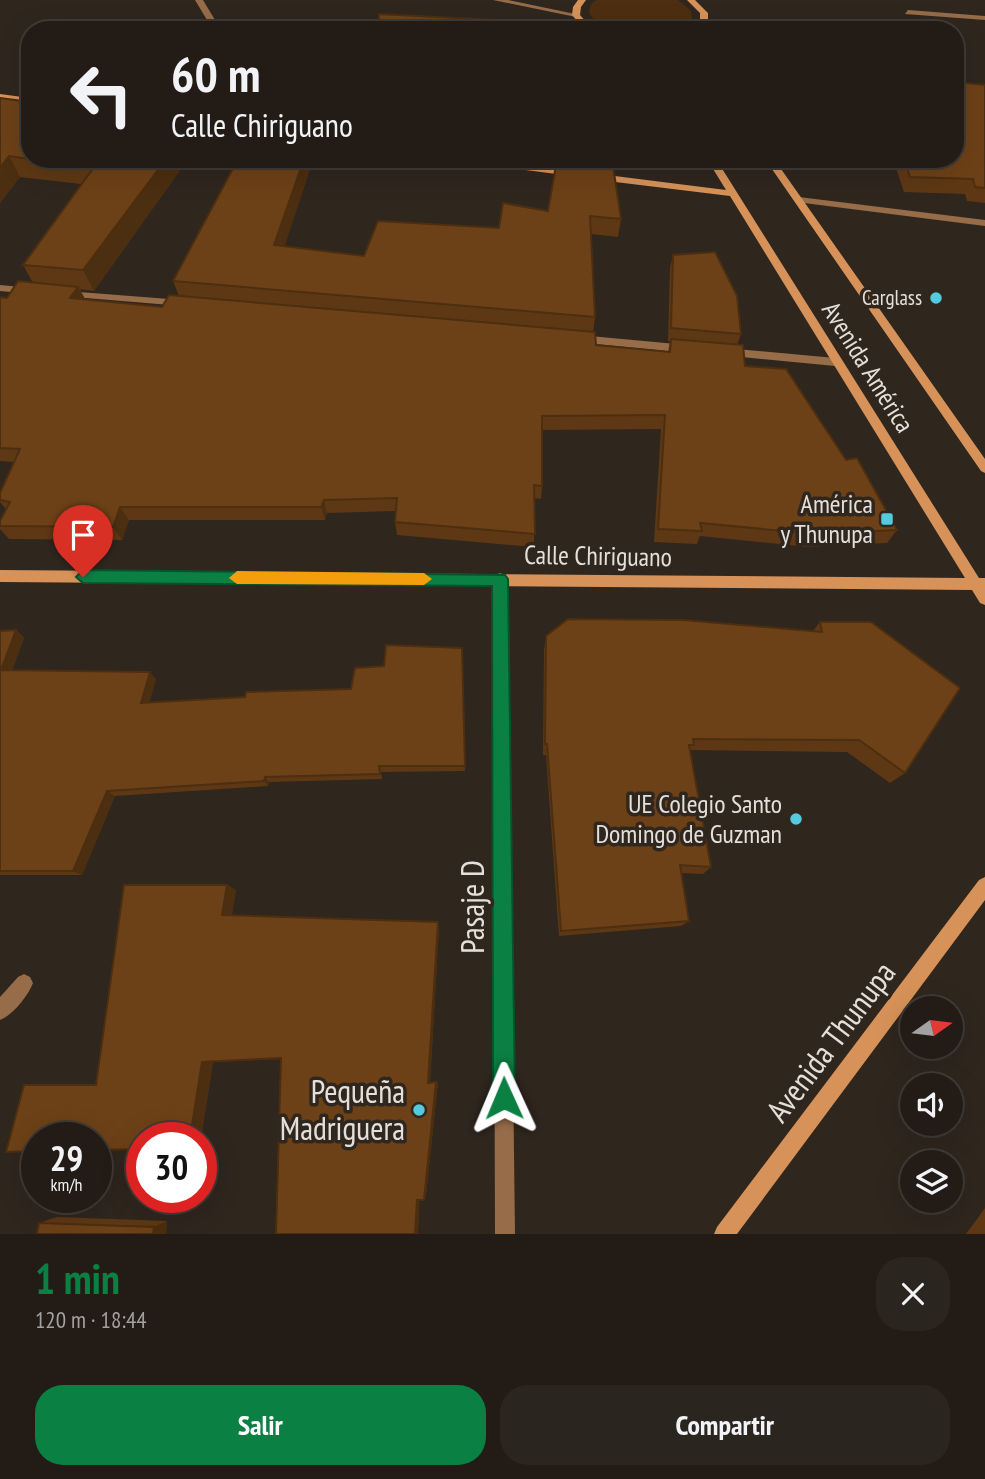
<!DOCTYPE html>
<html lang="es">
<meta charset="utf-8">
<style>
:root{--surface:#231c16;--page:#2b251f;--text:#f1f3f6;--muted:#a3a1a1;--line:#403a35;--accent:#0b8043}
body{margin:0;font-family:"PT Sans Narrow",sans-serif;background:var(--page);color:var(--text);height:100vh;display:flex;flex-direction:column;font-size:26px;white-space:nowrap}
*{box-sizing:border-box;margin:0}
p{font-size:23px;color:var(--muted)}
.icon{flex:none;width:38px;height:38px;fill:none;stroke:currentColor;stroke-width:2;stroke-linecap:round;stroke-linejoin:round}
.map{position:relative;height:1234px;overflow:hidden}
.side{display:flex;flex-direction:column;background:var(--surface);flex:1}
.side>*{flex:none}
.top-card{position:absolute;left:21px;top:21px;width:943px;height:147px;border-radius:28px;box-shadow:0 7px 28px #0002,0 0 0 2px var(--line);background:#231c16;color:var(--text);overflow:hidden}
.needle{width:46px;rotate:76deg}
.tools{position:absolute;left:900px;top:996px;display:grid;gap:14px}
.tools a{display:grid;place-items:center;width:63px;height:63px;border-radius:50%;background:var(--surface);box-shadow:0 7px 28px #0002,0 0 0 2px var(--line);font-size:35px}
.speed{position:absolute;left:21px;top:1122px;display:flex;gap:14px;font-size:35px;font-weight:700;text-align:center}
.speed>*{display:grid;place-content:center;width:91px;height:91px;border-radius:50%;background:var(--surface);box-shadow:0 7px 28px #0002,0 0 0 2px var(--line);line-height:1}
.speed small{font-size:18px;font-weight:400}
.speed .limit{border:10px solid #d22;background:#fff;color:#111}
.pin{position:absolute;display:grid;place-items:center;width:60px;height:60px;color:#fff;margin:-72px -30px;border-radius:50% 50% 50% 0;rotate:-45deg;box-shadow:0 0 7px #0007}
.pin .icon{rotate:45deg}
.me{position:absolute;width:77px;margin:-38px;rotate:359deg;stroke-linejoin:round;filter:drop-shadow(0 0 5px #0008)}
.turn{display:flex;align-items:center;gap:24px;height:147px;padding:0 35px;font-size:32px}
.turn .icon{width:91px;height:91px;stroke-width:2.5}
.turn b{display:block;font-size:49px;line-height:60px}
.round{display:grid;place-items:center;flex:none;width:74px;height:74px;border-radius:28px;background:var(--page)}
.overview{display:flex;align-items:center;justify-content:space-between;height:119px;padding:0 35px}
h1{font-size:42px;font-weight:700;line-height:52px;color:var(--accent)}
.button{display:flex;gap:14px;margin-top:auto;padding:14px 35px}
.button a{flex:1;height:80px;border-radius:28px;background:var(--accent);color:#fff;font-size:28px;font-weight:700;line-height:80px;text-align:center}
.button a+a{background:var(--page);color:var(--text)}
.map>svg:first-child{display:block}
.green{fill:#4e2e10}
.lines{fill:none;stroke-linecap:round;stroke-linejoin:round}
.street{fill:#966c49;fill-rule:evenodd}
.secondary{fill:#d69258;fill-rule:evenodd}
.wall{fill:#5e3814}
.shaded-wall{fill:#4c2e10}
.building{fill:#6d4117;stroke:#4c2e10;stroke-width:2}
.route{fill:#0b8043;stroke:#07532c;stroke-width:2}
.slow{fill:#f59e0b}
.poi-dot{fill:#54cade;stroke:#2f261e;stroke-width:2.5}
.labels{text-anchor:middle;stroke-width:7;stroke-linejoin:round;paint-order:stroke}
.far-poi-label{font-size:21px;fill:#e5dfda;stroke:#2f261e;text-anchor:end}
.street-label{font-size:26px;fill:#e5dfda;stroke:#2f261e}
.poi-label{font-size:26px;fill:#e5dfda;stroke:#2f261e;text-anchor:end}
.near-street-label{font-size:32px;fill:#e5dfda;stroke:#2f261e}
.near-poi-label{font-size:32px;fill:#e5dfda;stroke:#2f261e;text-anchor:end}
</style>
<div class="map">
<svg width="985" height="1234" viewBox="0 0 985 1234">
<rect width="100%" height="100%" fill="#2f261e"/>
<path class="green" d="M597,0H678L691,11L692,18L681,30C655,30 600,39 589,12L591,4Z"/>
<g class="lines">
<path class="street" d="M195,0H203L221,30H213Z
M493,0H508L580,15L576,17Z
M908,10L985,16V20L905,14Z
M745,24L790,28L794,30H703Z
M799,197L985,220V226L796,202L794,200Z
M0,285L32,288L37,291L32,294L0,291Z
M66,291L182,300L187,303L182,306L62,296L61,294Z
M579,335L687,345L692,349L687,353L575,342V336Z
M725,348L835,358L841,362L835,366L721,355L719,352Z
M500,573L505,575L507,579L515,1234H495L493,579L495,575Z
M24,974L30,977L33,983C28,996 13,1015 0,1020V997L18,977Z"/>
<path class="secondary" d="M578,0H586L581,7L580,15L593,30H585L572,15L573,7Z
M687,0H695L708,13V22L703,30H695L700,22V13Z
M0,94L30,98V102L0,98Z
M460,159H486L572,170L577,173L572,176L464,162Z
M707,159H716L979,578H985V605L980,603L972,590L0,582V570L965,578L730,196L599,180L594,177L599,174L726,190Z
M765,159H774L985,459V473L981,471Z
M985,877V900L737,1234H714L717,1227L979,880Z"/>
</g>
<path class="wall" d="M985,85V203L967,201L965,194L904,192L893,159H956Z
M0,98L30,102V159H188L94,291L80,289L85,299L162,307L179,296L173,281L311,166L284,247L364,256L499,228L548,211L557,159H610L621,219L618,237L591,234L595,317L593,332L596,345L668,352L670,341H668L670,268L673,255L741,334L737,345L745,366L846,460L897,530L887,543L808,547L700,536L697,544L654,542L661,429L542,430V486L541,499L534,498V547L397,535L395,522L396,511L327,513L325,520H129L122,540L9,539L0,529V521L6,509L0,502V493L14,462L0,461V297L7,298L33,283L23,265L81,184L20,177L0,203Z
M820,622L905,773L890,783L847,752L691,750L690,751L711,867L703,874L681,873L689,921L681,926L559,936L546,755H543L544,650L546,636L813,631Z
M16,630L24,638L12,670L156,679L149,703L351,689L384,666L462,648L465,771L381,772L382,779L269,782L268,786L115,796L82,875H0V631Z
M227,885L236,890L232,915L439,927L430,1083L438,1082L426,1195L419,1200L418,1234H276L281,1059L213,1062L201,1138L24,1085L96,1084Z
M985,1208V1234H966Z
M57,1217L167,1221L166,1234H37L39,1223Z"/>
<path class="shaded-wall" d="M9,156L20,177L0,203V168Z
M166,159H188L94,291L83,270Z
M304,159H310L311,166L279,263L274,245Z
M78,287L86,301L70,298Z
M324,500L327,513L325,520L321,507Z
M120,507L129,520L122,540L113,527Z
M16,630L24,638L10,677L1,670Z
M150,672L156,679L147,710L141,703Z
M265,777L269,782L268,786L264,781Z
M107,791L115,796L82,875L73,871Z
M227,885L236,890L231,920L222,915Z
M438,922L439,927L430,1083H428Z
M202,1062H213L201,1138H190Z
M436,1082H438L426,1195L424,1200Z
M420,1195L418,1234H415L417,1200Z
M167,1221L166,1234H153L154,1227Z"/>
<path class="building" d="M379,14L517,21L515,30H360V29H378Z
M582,23L591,25L592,30H581Z
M956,82L985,85V188L975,187L973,179L910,177L904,159H956Z
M0,98L30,102V159L9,156L0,168Z
M35,159H166L83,270L23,265L94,167Z
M238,159H304L274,245L364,256L378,221L499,228L503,203L548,211L557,159L613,166L621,219L590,216L595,317L173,281Z
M572,159H610L611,164Z
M715,252L737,296L741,334L671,328L673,255Z
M18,281L78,287L70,298L162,307L169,295L595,332L596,345L670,352L671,339L743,345L745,366L786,369L846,460L857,458L897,530L815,534L700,523L702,531L658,529L665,415L542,416V486L534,485L535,534L395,522L397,498L324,500L321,507H120L113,527L0,526V521L10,502L0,500V493L20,449L0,448V297L7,298Z
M568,619L683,620L822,632L820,622H871L960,688L905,773L859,740L693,739L694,745H689L711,867L680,865L689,921L561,931L547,744H545L546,636Z
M16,630L1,670L150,672L141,703L245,697L246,692L351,689L355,668L384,666L386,645L462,648L465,766H379L380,774L265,777L264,781L107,791L73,871H0V631Z
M124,885H227L222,915L438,922L428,1083L436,1082L424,1200H417L415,1234H276L281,1058L202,1062L190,1138H142V1149L96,1150V1138H37V1151L6,1152L24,1085H96Z
M39,1223L154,1227L153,1234H37Z"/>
<path class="route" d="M83,570L505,575L508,579L515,1098L512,1105L504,1109L496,1105L493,1098L492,586L83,583L76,577Z"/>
<path class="slow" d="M237,571L424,573L432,579L424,585L237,584L229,578Z"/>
<g class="poi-dot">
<circle cx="936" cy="298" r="7"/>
<rect x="880" y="512" width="14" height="14" rx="3.5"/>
<circle cx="796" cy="819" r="7"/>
<circle cx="419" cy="1110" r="7"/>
</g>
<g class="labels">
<g class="far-poi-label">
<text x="922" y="305">Carglass</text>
</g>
<g class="street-label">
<text transform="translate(868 367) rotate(58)" y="9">Avenida América</text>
<text transform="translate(598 556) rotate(1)" y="9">Calle Chiriguano</text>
</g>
<g class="poi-label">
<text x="873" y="513">América<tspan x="873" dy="30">y Thunupa</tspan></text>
<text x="782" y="813">UE Colegio Santo<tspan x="782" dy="30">Domingo de Guzman</tspan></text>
</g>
<g class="near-street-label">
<text transform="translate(473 907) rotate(-90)" y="11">Pasaje D</text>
<text transform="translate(831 1042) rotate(-53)" y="11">Avenida Thunupa</text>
</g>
<g class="near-poi-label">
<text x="405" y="1103">Pequeña<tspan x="405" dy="37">Madriguera</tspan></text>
</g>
</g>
</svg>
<div class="tools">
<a><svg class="needle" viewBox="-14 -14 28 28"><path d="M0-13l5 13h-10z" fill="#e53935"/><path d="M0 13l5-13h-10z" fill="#a3a1a1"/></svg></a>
<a><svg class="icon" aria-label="sound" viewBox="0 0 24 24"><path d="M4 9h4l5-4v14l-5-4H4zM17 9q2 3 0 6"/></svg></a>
<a><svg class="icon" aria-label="layers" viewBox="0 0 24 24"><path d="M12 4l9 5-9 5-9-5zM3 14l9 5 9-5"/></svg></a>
</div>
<div class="speed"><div>29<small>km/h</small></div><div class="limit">30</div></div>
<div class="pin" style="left:83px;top:577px;background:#d93025"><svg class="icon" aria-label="arrive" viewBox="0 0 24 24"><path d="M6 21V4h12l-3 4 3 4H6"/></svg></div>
<svg class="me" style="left:504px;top:1098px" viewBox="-20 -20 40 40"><path d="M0-17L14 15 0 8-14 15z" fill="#0b8043" stroke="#fff" stroke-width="4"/></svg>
<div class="top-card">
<div class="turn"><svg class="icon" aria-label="left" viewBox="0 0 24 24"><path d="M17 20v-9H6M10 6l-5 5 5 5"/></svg><div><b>60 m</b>Calle Chiriguano</div></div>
</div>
</div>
<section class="side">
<div class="overview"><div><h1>1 min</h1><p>120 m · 18:44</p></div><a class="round"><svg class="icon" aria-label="close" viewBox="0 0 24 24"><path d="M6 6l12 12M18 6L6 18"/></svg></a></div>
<div class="button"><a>Salir</a><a>Compartir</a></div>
</section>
